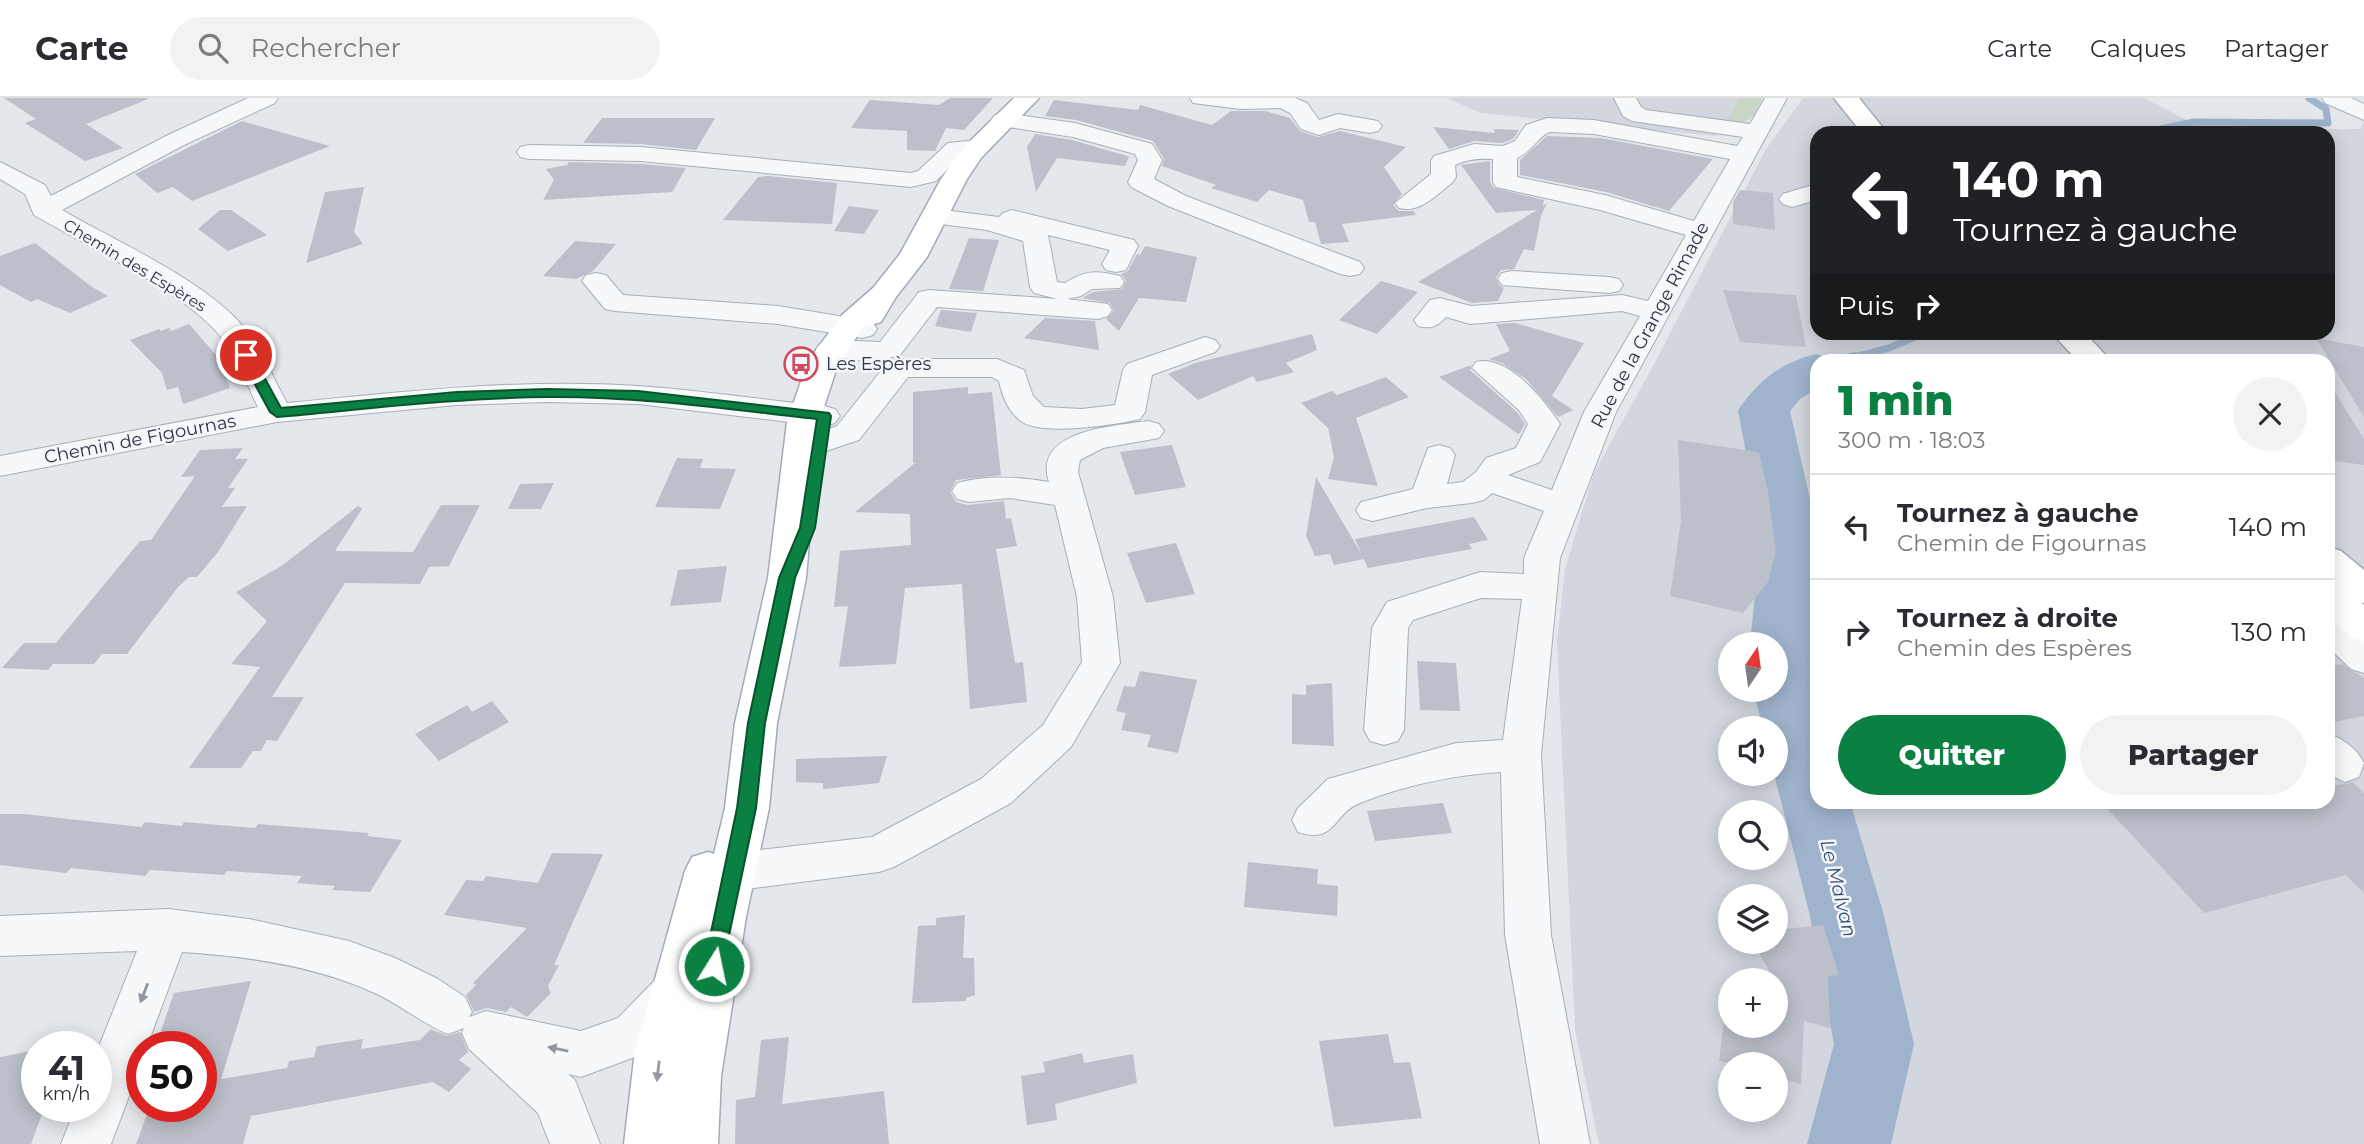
<!DOCTYPE html>
<html lang="fr">
<meta charset="utf-8">
<style>
:root{--surface:#fff;--page:#f2f2f3;--text:#2b2b33;--muted:#7c7c81;--line:#e1e1e2;--accent:#0b8043}
body{margin:0;font-family:Montserrat,sans-serif;background:var(--page);color:var(--text);height:100vh;display:flex;flex-direction:column;font-size:26px;white-space:nowrap}
*{box-sizing:border-box;margin:0}
p{font-size:23px;color:var(--muted)}
.icon{flex:none;width:38px;height:38px;fill:none;stroke:currentColor;stroke-width:2;stroke-linecap:round;stroke-linejoin:round}
.map{position:relative;flex:1;overflow:hidden}
.panel{position:absolute;left:1810px;top:256px;width:525px;height:455px;display:flex;flex-direction:column;background:var(--surface);border-radius:21px;box-shadow:0 4px 18px #0003}
.panel>*{flex:none}
.banner{position:absolute;left:1810px;top:28px;width:525px;height:214px;border-radius:21px;box-shadow:0 4px 18px #0003;background:#202124;color:#fff;overflow:hidden}
.needle{width:46px;rotate:13deg}
.controls{position:absolute;left:1718px;top:534px;display:grid;gap:14px}
.controls a{display:grid;place-items:center;width:70px;height:70px;border-radius:50%;background:var(--surface);box-shadow:0 4px 18px #0003;font-size:35px}
.speed{position:absolute;left:21px;top:933px;display:flex;gap:14px;font-size:35px;font-weight:700;text-align:center}
.speed>*{display:grid;place-content:center;width:91px;height:91px;border-radius:50%;background:var(--surface);box-shadow:0 4px 18px #0003;line-height:1}
.speed small{font-size:18px;font-weight:400}
.speed .limit{border:10px solid #d22;background:#fff;color:#111}
.pin{position:absolute;display:grid;place-items:center;width:60px;height:60px;color:#fff;margin:-30px;border:4px solid #fff;border-radius:50%;box-shadow:0 2px 7px #0007}
.me{position:absolute;width:77px;margin:-38px;rotate:10deg;stroke-linejoin:round;filter:drop-shadow(0 0 5px #0008)}
.turn{display:flex;align-items:center;gap:24px;height:147px;padding:0 28px;font-size:32px}
.turn .icon{width:91px;height:91px;stroke-width:2.5}
.turn b{display:block;font-size:49px;line-height:60px}
.then{display:flex;align-items:center;height:66px;padding:0 28px;background:#0003;gap:14px;font-size:26px}
.round{display:grid;place-items:center;flex:none;width:74px;height:74px;border-radius:37px;background:var(--page)}
.summary{display:flex;align-items:center;justify-content:space-between;height:119px;padding:0 28px}
h1{font-size:42px;font-weight:800;line-height:52px;color:var(--accent)}
.primary-button{display:flex;gap:14px;margin-top:auto;padding:14px 28px}
.primary-button a{flex:1;height:80px;border-radius:42px;background:var(--accent);color:#fff;font-size:28px;font-weight:800;line-height:80px;text-align:center}
.primary-button a+a{background:var(--page);color:var(--text)}
ul{padding:0;list-style:none}
li{display:flex;align-items:center;gap:21px;height:105px;padding:0 28px;border-top:2px solid var(--line)}
li div{flex:1}
li b{display:block;font-size:26px}
li em{font-style:normal}
header{display:flex;align-items:center;gap:42px;box-sizing:border-box;height:98px;padding:0 35px;background:var(--surface);border-bottom:2px solid var(--line)}
header strong{font-size:33px}
nav{display:flex;gap:38px;margin-inline-start:auto;font-size:24px}
.search{width:490px;height:63px;background:var(--page);display:flex;align-items:center;gap:18px;box-sizing:border-box;padding:0 24px;border-radius:38px;color:var(--muted);font-size:26px}
.map>svg:first-child{display:block}
.built{fill:#d2d6de;fill-rule:evenodd}
.green{fill:#c9d6c5}
.lines{fill:none;stroke-linecap:round;stroke-linejoin:round}
.stream-far1{stroke:#9fb4cc;stroke-width:7}
.stream{stroke:#9fb4cc;stroke-width:10}
.river{fill:#9fb4cc;fill-rule:evenodd}
.building{fill:#bbc0ca}
.minor-casing{stroke:#a9aeb7;stroke-width:2}
.major-casing{stroke:#a3abb8;stroke-width:3}
.minor{fill:#f7f8fa;fill-rule:evenodd}
.major{fill:#fff;fill-rule:evenodd}
.oneway{fill:#9196a0}
.oneway2{fill:#959aa2}
.route{fill:#0b8043;stroke:#07532c;stroke-width:2}
.labels{text-anchor:middle;stroke-width:5;stroke-linejoin:round;paint-order:stroke}
.far-street-label{font-size:16px;fill:#2b3445;stroke:#f4f6f9}
.street-label{font-size:18px;fill:#2b3445;stroke:#f4f6f9}
.poi-label{font-size:18px;fill:#2b3445;stroke:#f4f6f9;text-anchor:start}
.water-label{font-size:19px;font-style:italic;fill:#34527a;stroke:#f4f6f9}
</style>
<header>
<strong>Carte</strong>
<div class="search"><svg class="icon" aria-label="search" viewBox="0 0 24 24"><circle cx="10" cy="10" r="6"/><path d="M15 15l6 6"/></svg>Rechercher</div>
<nav><a>Carte</a><a>Calques</a><a>Partager</a></nav>
</header>
<div class="map">
<svg width="2364" height="1046" viewBox="0 0 2364 1046">
<rect width="100%" height="100%" fill="#e4e7ec"/>
<path class="built" d="M1447,0H1757L1752,20L1745,24H1723L1716,38L1481,15Z
M1803,0H2144L2206,32L2360,31L2364,24V1046H1599L1575,932L1557,545L1565,471L1594,375L1653,268L1766,51ZM1816,35H2328V234H1816ZM1816,262H2328V704H1816ZM1731,546H1776V592H1731ZM1731,630H1776V676H1731ZM1731,714H1776V760H1731ZM1731,798H1776V844H1731ZM1731,882H1776V928H1731ZM1731,966H1776V1012H1731Z"/>
<path class="green" d="M1739,0H1762C1754,22 1750,25 1727,24Z"/>
<g class="lines">
<path class="stream-far1" d="M2161,35L2160,31L2194,24L2328,25L2326,11L2309,0
M1847,261L1889,250L1927,234"/>
<path class="stream" d="M1842,262L1854,259"/>
<path class="river" d="M1816,256L1835,262H1816V291L1800,301L1790,313L1816,428L1811,569L1816,589V704H1850L1883,814L1914,946L1891,1046H1807L1834,946L1809,814L1774,676H1776V630H1763L1753,592H1776V546H1750L1761,437L1738,312C1759,282 1780,265 1816,256Z"/>
</g>
<path class="building" d="M4,0H148V1L86,26L123,50L85,63L25,25L36,21Z
M950,0H993L964,32L946,30L935,53L907,52V33L851,30L870,2L939,7Z
M1054,2L1138,12L1140,7L1212,27L1231,13H1265L1290,20L1300,33L1318,39L1340,33L1406,49L1384,69L1402,96L1393,107L1399,113H1414L1416,117L1342,126L1349,144L1321,146L1315,124H1309L1303,102L1269,92L1257,104L1211,90L1216,87L1162,68L1164,61L1153,43L1076,22L1045,18Z
M602,20H715L696,52L641,46L583,45Z
M242,23L330,48L192,103L173,89L157,95L135,76Z
M1433,29L1495,35L1494,31L1519,32L1513,41L1503,45L1474,43L1449,51Z
M1035,36L1072,42L1134,60L1129,59L1125,68L1057,60L1036,94L1027,49Z
M1547,38L1601,40L1713,61L1669,113L1606,94L1520,77V62Z
M1490,63V84L1494,90L1544,102L1543,108L1547,105L1541,118L1534,153L1524,151L1514,171L1501,172L1496,180L1500,188L1504,190L1498,203L1472,205L1418,184L1537,112L1496,115L1461,67Z
M569,64L641,66L686,70L672,94L543,102L554,82L546,71L567,67Z
M768,78L837,85L832,126L723,122L758,79Z
M364,89L354,134L363,146L306,165L325,94Z
M1740,92L1773,95L1775,132L1733,126V104Z
M849,108L879,112L864,136L834,133Z
M220,112H231L267,137L228,153L198,131Z
M969,140L999,142L983,193L949,191Z
M575,143L616,146L593,173L576,181L543,178Z
M35,145L92,189L108,198L70,215L37,201L31,204L0,187V158Z
M1145,148L1197,159L1186,204L1139,200L1119,233L1106,221L1114,213L1110,205L1082,200L1093,194L1122,191L1126,183L1121,176L1128,173L1137,156L1140,157Z
M1381,183L1418,194L1377,236L1339,222Z
M1723,192L1796,197L1806,249L1740,244Z
M941,212L977,215L971,234L935,228Z
M1045,220L1095,223L1099,252L1024,240Z
M1515,225L1584,245L1552,298L1573,312L1558,319L1526,281L1502,265L1489,261L1510,253L1496,226Z
M189,226L217,258L230,290L183,306L178,289L167,292L162,275L130,242L159,231L161,233L169,230L171,233Z
M1312,236L1317,252L1286,265L1294,274L1257,284L1253,278L1198,302L1168,276L1195,265Z
M2316,240L2364,249V319Z
M1471,267L1470,272L1517,314L1525,326L1520,335L1518,336L1439,279Z
M1386,279L1409,299L1356,320L1378,388L1328,381L1334,359L1328,330L1301,305L1332,293L1337,297Z
M2328,283L2364,341V367L2328,362Z
M968,289V296L992,294L1001,377L956,382L950,394L956,404L968,407L1004,403L1006,421L1011,420L1017,448L996,451L1015,565L1023,564L1027,604L970,611L962,486L905,490L896,566L839,569L848,508L834,509L840,453L911,447L910,416L855,414L915,365H913V294Z
M1678,342L1759,354L1768,394L1776,453L1768,484L1743,515L1670,498L1681,423Z
M1172,347L1186,389L1135,397L1120,354Z
M243,350L235,361H248L228,390H235L222,409L247,408L218,454L197,479H189L178,489L127,556H102L94,566H53L48,572L2,570L24,545H56L140,443L151,442L195,378L181,379L200,352Z
M677,360L703,361L700,370L736,371L720,411L655,409Z
M1316,379L1362,457L1355,441L1474,419L1488,442L1469,446L1472,451L1368,470L1364,461L1334,467L1330,456L1315,458L1306,438Z
M554,385L541,411H508L520,386Z
M441,407H480L449,468L429,469L420,486L345,485L272,599H304L277,643L267,642L261,653H253L241,670H189L260,569L231,566L267,523L236,494L283,467L358,408L362,411L335,453L413,454Z
M1176,445L1195,496L1146,505L1127,455Z
M727,468L721,504L670,508L678,472Z
M1417,563L1456,565L1460,613L1420,612Z
M2342,566L2364,580V618L2328,625V569Z
M1140,573L1197,582L1178,655L1147,649L1151,637L1121,632L1126,615L1116,613L1124,588L1135,589Z
M1332,585L1334,648L1292,646V596L1306,597V587Z
M492,603L509,624L439,663L415,636L467,607L472,614Z
M887,658L879,685L823,691V685L796,684V661Z
M2353,684L2364,695V795L2346,777L2204,815L2101,704H2328V689Z
M1443,705L1452,735L1375,743L1367,713Z
M0,716H24L141,729L145,724L182,728L184,724L255,730L258,726L369,735L367,738L402,742L370,794L332,792L335,788L297,785L302,778L227,773L224,777L150,772L145,778L71,770L66,775L0,767Z
M552,755L603,756L554,867H559L548,888L551,895L527,919L511,909L506,914L487,910L474,914L466,897L476,887L473,885L527,830L444,817L466,782L483,783L486,778L538,785Z
M1248,764L1318,771L1317,786L1338,788L1337,818L1244,809Z
M965,817L963,860H974L975,897L966,900V903L912,905L918,828L936,827V820Z
M1823,827L1839,877L1828,879L1830,930L1804,923L1801,986L1776,979V966H1731L1719,963L1728,889L1731,890V928H1776V903L1788,906L1753,844H1776V832Z
M251,883L221,981L287,970L289,963L314,959L317,948L363,941L361,951L420,942L431,931L447,938L460,934L468,954L459,962L471,971L449,994L433,984L251,1018L243,1046H136L150,1008H201V948H156L174,895Z
M1388,936L1394,965L1410,964L1422,1020L1334,1029L1319,943Z
M789,939L782,1006L884,993L889,1046H735L736,1002L755,999L761,942Z
M37,952V1008H45L31,1046H0V959Z
M1082,955L1084,965L1133,956L1137,985L1055,1006L1057,1022L1027,1027L1021,978L1045,974L1043,964Z"/>
<g class="lines">
<defs>
<path id="minor" d="M248,0H278L275,5L184,47L62,112C117,144 209,184 247,233C263,254 274,282 287,305C404,294 521,280 638,288C700,292 762,302 824,308L835,311L840,318L835,325L824,328L638,306L547,304L457,307L277,324L0,378V358L258,309C247,287 238,262 223,242C193,198 83,146 34,117L25,96L0,81V64L45,87L51,98L168,37Z
M1190,0H1295L1307,5L1319,22L1338,16L1378,23L1382,28L1378,33L1370,35L1340,30L1319,37L1301,31L1290,15L1280,10L1240,11L1193,5Z
M1614,0H1636L1641,9L1646,12L1750,26L1765,0H1787L1616,314L1560,460L1541,657L1551,837L1590,1046H1540L1505,837L1501,674C1454,677 1405,687 1360,705C1333,715 1336,747 1298,734L1292,722L1298,710L1328,681L1456,645L1503,642L1522,501L1481,500L1413,522L1408,530L1404,632L1398,643L1384,647L1370,643L1364,632L1372,530L1387,504L1480,474L1524,476V460L1544,413L1492,395L1484,402L1472,405L1427,410L1373,423L1361,420L1356,412L1361,404L1413,391L1428,350L1439,347L1450,350L1455,357L1447,386L1463,384L1476,374L1486,360L1516,350L1528,326L1519,312L1472,270L1476,264C1508,256 1544,302 1560,326L1540,364L1508,377L1552,392L1584,314L1640,218L1622,213L1470,226L1446,219C1437,229 1431,231 1418,228L1414,222L1430,202L1440,200L1471,208L1622,197L1648,203L1686,137L1600,112L1496,89L1493,84V61C1479,60 1468,61 1455,67L1456,79L1453,84C1437,96 1420,116 1399,110L1395,105L1431,76V63L1434,58L1474,46L1503,48L1515,43L1526,27L1547,20L1594,22L1737,48L1743,39L1632,23L1623,18ZM1550,34L1594,36L1730,61L1694,123L1605,97L1517,79V60C1534,52 1537,39 1550,34Z
M2322,0H2351L2364,6V22L2325,5Z
M1003,15L1075,25L1152,46L1162,62L1154,81L1186,98L1360,164L1364,170L1360,176L1350,178L1340,176L1168,108L1131,89L1128,84L1138,62L1135,56L1073,39L995,27L991,22L995,17Z
M978,42L986,44L990,49L986,54L962,57L936,83L911,89L641,63L529,61L520,59L517,54L520,49L529,47L641,49L911,75L918,73L948,45Z
M1816,86V102L1792,109L1783,106L1779,101L1783,96Z
M935,111L999,119L1003,115L1012,112L1134,142L1138,148L1126,172L1116,174L1106,172L1102,166L1110,152L1048,137L1057,184L1065,185C1085,172 1096,172 1120,178L1124,184L1120,190L1092,191L1081,198L1067,201L1108,206L1112,212L1108,218L1098,221L937,209L900,257L872,264L821,257L816,251L821,245L831,242L880,244L919,194L929,192L1058,201L1034,195L1030,189L1023,143L987,132L926,124L922,119L926,114Z
M1512,173L1609,179L1619,181L1623,187L1619,193L1609,195L1502,187L1498,181L1502,175Z
M596,175L606,177L623,197L778,208L863,222L873,225L877,231L873,237L863,240L778,226L615,213L605,211L582,183L586,177Z
M1205,239L1215,242L1220,248L1215,254L1152,277L1145,314L1140,321C1116,327 1045,337 1024,325C1009,316 1002,298 999,283L992,279H908L859,342L820,355L790,352L785,345L790,338L817,335L837,328L888,264L899,261H997L1024,272L1033,298L1044,309L1082,311L1115,307L1123,272L1127,266Z
M1148,323L1159,326L1164,333L1159,340L1103,350L1080,362L1078,374L1113,499L1120,565L1071,649L1011,705L894,769L879,774L708,796L693,790L686,777L693,764L708,758L872,739L981,681L1043,627L1082,564L1077,499L1055,407L1010,400L969,404L957,401L952,393L957,385C988,377 1018,379 1049,384C1032,332 1114,328 1148,323Z
M2328,514L2341,518L2364,539V575L2351,571L2328,549Z
M2328,636C2344,641 2356,650 2364,665L2359,679L2345,684L2328,676Z
M168,811L249,821L349,843L395,860L438,881L465,899L472,914L469,919L486,913L581,933L618,920L659,878L676,872L693,878L699,893L693,908L651,953L581,979L568,976L575,982L600,1046H550L538,1015L469,951L462,935L464,930L448,936C423,926 402,908 377,896C317,868 248,858 182,854L147,948H142V964L111,1046H61L76,1008H96V956L137,853L0,858V818Z"/>
<path id="major" d="M1014,0H1039L981,60L967,81L927,159L896,199L881,224L864,229L839,263L819,324L806,480L777,625L769,710L746,819L721,978L718,1046H624L635,953L685,773L692,759L708,754L714,756L725,710L735,625L768,480L787,324L808,263L842,217L873,190L900,156L941,81L963,50Z
M1834,0H1859L1887,35H1862Z
M2051,234H2084L2110,262H2077Z
M2328,449L2341,453L2364,472V505L2361,504L2364,507V543L2350,539L2328,517Z"/>
</defs>
<use href="#minor" class="minor-casing"/>
<use href="#major" class="major-casing"/>
<use href="#minor" class="minor"/>
<use href="#major" class="major"/>
</g>
<defs><path id="oneway-solid" d="M-6-.8H1V-3.2L6.5 0L1 3.2V.8H-6Z" transform="scale(1.75)"/></defs>
<g class="oneway">
<use href="#oneway-solid" transform="translate(144 895) rotate(111)"/>
<use href="#oneway-solid" transform="translate(558 951) rotate(-168)"/>
</g>
<use class="oneway2" href="#oneway-solid" transform="translate(658 973) rotate(97)"/>
<path class="route" d="M246,253L252,257L281,310L457,294L547,291L638,293L829,315L831,318L815,430L795,480L765,625L756,710L721,875L714,877L707,875L704,868L737,710L748,625L779,480L800,430L817,321C727,311 638,298 547,299C457,300 367,311 277,319L270,314L239,257Z"/>
<defs>
<symbol id="bus-ring" viewBox="-11 -11 22 22"><circle r="9.5" fill="#f4f6f9" stroke="#d1495b" stroke-width="1.5"/><path d="M-5-6H5V4H4V6H2V4H-2V6H-4V4H-5ZM-3.5-4V0h7V-4ZM-3.5 1.2v1.5H-2V1.2ZM2 1.2v1.5H3.5V1.2Z" fill="#d1495b"/></symbol>
</defs>
<g fill-rule="evenodd">
<use href="#bus-ring" x="782" y="247" width="38" height="38"/>
</g>
<g class="labels">
<g class="far-street-label">
<text transform="translate(135 167) rotate(31)" y="6">Chemin des Espères</text>
</g>
<g class="street-label">
<text transform="translate(1650 227) rotate(-62)" y="6">Rue de la Grange Rimade</text>
<text transform="translate(140 341) rotate(-11)" y="6">Chemin de Figournas</text>
</g>
<g class="poi-label">
<text x="826" y="272">Les Espères</text>
</g>
<g class="water-label">
<text transform="translate(1839 790) rotate(76)" y="7">Le Malvan</text>
</g>
</g>
</svg>
<div class="controls">
<a><svg class="needle" viewBox="-14 -14 28 28"><path d="M0-13l5 13h-10z" fill="#e53935"/><path d="M0 13l5-13h-10z" fill="#7c7c81"/></svg></a>
<a><svg class="icon" aria-label="sound" viewBox="0 0 24 24"><path d="M4 9h4l5-4v14l-5-4H4zM17 9q2 3 0 6"/></svg></a>
<a><svg class="icon" aria-label="search" viewBox="0 0 24 24"><circle cx="10" cy="10" r="6"/><path d="M15 15l6 6"/></svg></a>
<a><svg class="icon" aria-label="layers" viewBox="0 0 24 24"><path d="M12 4l9 5-9 5-9-5zM3 14l9 5 9-5"/></svg></a>
<a>+</a>
<a>−</a>
</div>
<div class="speed"><div>41<small>km/h</small></div><div class="limit">50</div></div>
<div class="pin" style="left:246px;top:257px;background:#d93025"><svg class="icon" aria-label="arrive" viewBox="0 0 24 24"><path d="M6 21V4h12l-3 4 3 4H6"/></svg></div>
<svg class="me" style="left:714px;top:868px" viewBox="-20 -20 40 40"><circle r="17" fill="#0b8043" stroke="#fff" stroke-width="3"/><path d="M0-11L8 9 0 5-8 9z" fill="#fff"/></svg>
<div class="banner">
<div class="turn"><svg class="icon" aria-label="left" viewBox="0 0 24 24"><path d="M17 20v-9H6M10 6l-5 5 5 5"/></svg><div><b>140 m</b>Tournez à gauche</div></div>
<div class="then">Puis<svg class="icon" aria-label="right" viewBox="0 0 24 24"><path d="M7 20v-9h11M14 6l5 5-5 5"/></svg></div>
</div>
<section class="panel">
<div class="summary"><div><h1>1 min</h1><p>300 m · 18:03</p></div><a class="round"><svg class="icon" aria-label="close" viewBox="0 0 24 24"><path d="M6 6l12 12M18 6L6 18"/></svg></a></div>
<ul>
<li><svg class="icon" aria-label="left" viewBox="0 0 24 24"><path d="M17 20v-9H6M10 6l-5 5 5 5"/></svg><div><b>Tournez à gauche</b><p>Chemin de Figournas</p></div><em>140 m</em></li>
<li><svg class="icon" aria-label="right" viewBox="0 0 24 24"><path d="M7 20v-9h11M14 6l5 5-5 5"/></svg><div><b>Tournez à droite</b><p>Chemin des Espères</p></div><em>130 m</em></li>
</ul>
<div class="primary-button"><a>Quitter</a><a>Partager</a></div>
</section>
</div>
